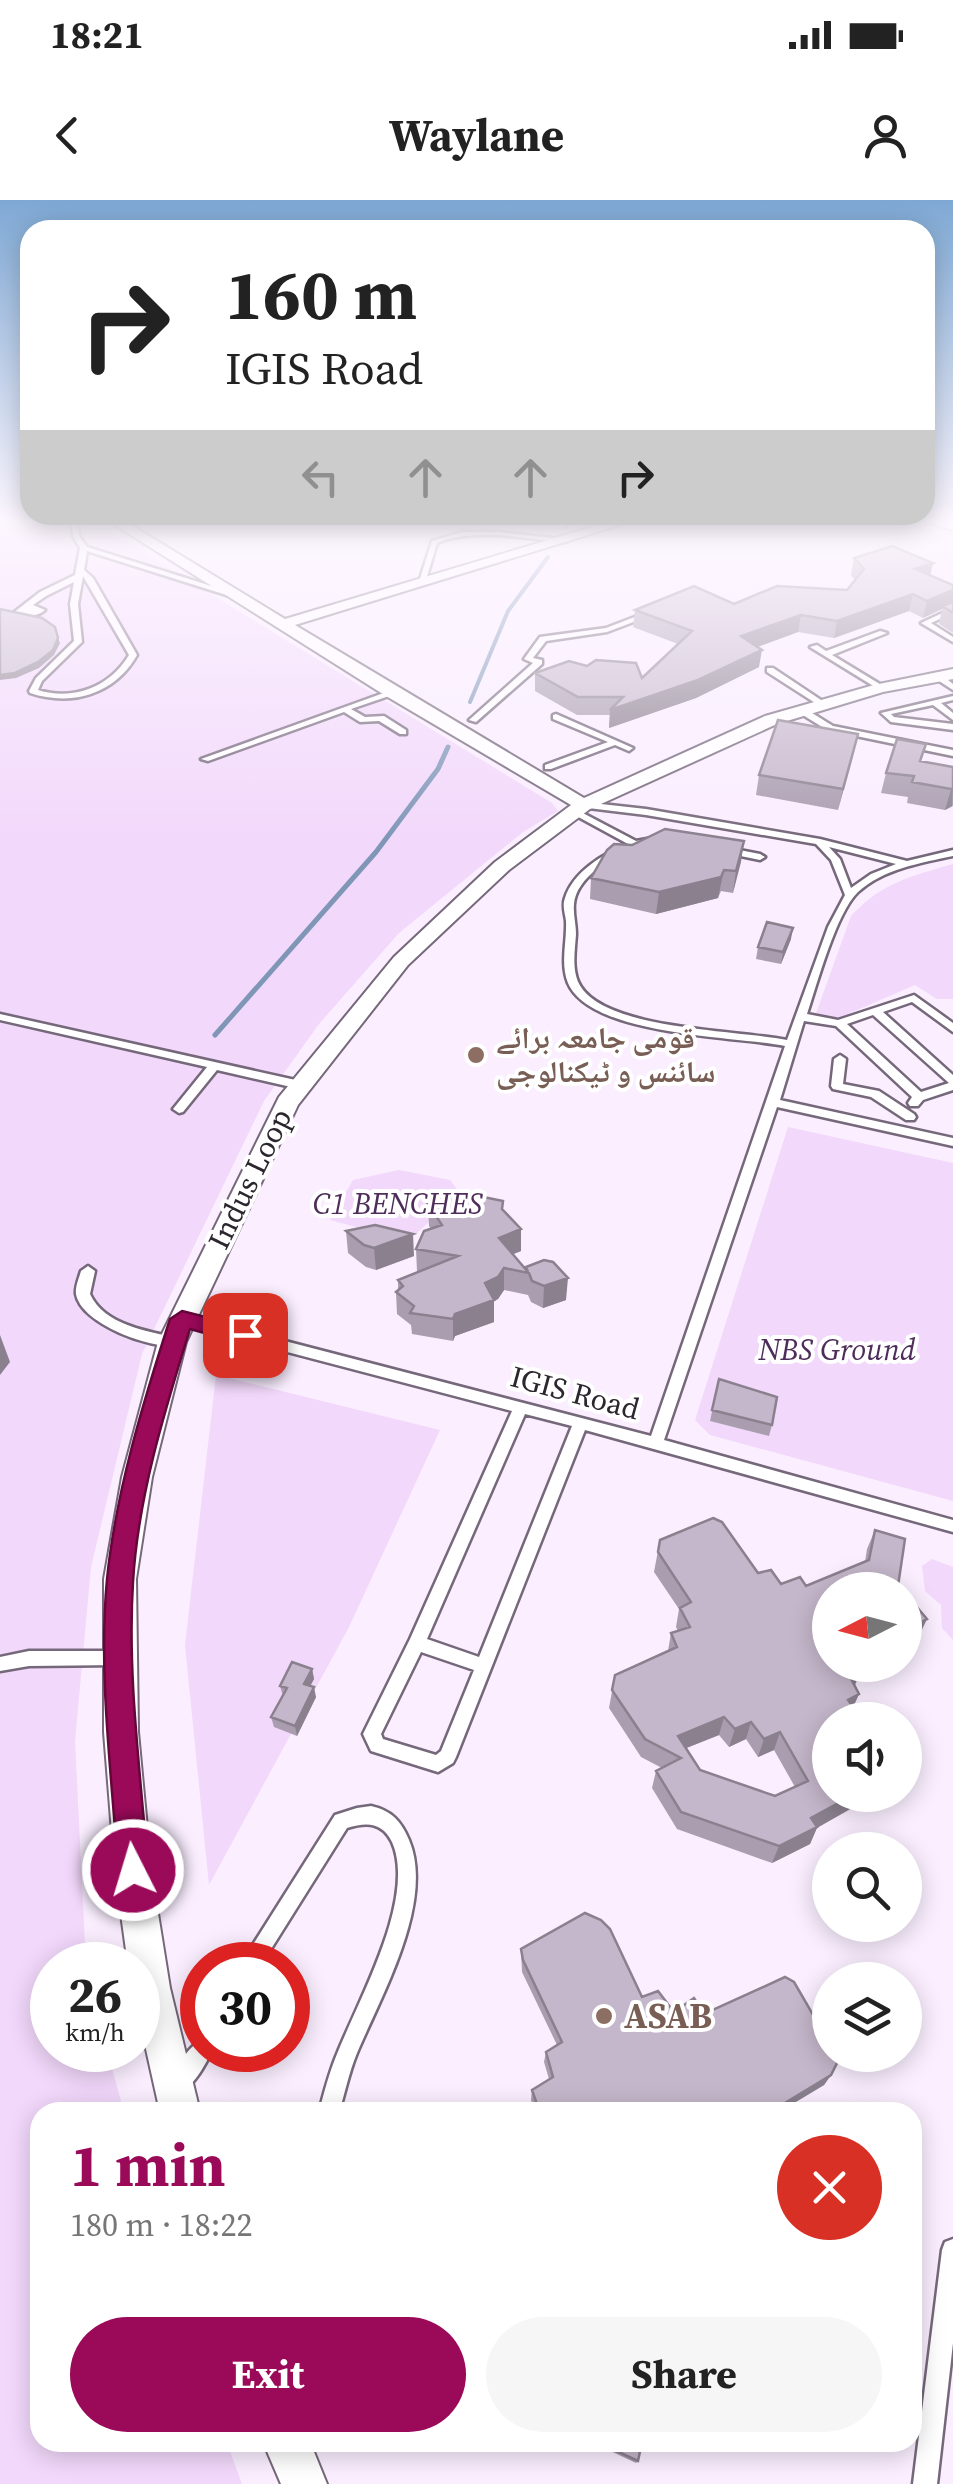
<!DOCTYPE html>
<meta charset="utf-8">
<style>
:root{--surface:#fff;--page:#f6f6f6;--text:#222;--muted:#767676;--accent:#9b0959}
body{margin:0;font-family:"Source Serif 4","Noto Naskh Arabic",serif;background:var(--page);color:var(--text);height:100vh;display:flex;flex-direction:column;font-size:38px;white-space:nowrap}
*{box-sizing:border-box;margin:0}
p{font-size:32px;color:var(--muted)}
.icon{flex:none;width:55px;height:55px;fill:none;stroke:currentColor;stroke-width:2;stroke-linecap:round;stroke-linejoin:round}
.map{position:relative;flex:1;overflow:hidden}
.sheet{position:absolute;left:30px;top:1902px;width:892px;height:350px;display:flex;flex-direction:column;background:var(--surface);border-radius:30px;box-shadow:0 5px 25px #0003}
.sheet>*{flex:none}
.hud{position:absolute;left:20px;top:20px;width:915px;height:305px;border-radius:30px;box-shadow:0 5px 25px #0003;background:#fff;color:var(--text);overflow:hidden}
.needle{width:65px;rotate:264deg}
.tools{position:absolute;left:812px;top:1372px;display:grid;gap:20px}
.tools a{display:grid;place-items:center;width:110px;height:110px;border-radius:50%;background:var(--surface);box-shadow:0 5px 25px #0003;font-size:50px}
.speed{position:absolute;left:30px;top:1742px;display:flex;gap:20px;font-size:50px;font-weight:700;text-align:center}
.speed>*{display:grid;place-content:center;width:130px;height:130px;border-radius:50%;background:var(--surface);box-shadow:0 5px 25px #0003;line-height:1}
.speed small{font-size:25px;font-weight:400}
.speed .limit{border:15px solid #d22;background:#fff;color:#111}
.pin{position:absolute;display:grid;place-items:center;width:85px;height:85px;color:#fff;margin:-42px;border-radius:20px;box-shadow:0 5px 15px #0006}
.me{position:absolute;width:110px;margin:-55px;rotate:355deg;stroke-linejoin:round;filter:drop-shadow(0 0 8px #0008)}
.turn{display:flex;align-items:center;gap:35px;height:210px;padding:0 40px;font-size:45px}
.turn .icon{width:130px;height:130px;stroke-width:2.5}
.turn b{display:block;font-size:70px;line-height:85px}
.lanes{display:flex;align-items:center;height:95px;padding:0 40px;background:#0003;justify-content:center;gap:50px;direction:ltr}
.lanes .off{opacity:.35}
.round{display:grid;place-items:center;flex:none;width:105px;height:105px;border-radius:52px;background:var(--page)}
.summary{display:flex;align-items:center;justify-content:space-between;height:170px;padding:0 40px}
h1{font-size:60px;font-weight:700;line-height:75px;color:var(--accent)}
.action{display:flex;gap:20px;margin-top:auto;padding:20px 40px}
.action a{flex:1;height:115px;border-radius:60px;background:var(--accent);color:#fff;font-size:40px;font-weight:700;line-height:115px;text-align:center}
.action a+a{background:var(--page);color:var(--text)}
.status{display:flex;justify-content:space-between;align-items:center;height:70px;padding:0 50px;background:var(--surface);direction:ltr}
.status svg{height:28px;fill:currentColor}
header{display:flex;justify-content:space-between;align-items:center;height:130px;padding:0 40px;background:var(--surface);font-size:45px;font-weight:700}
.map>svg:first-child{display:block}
.green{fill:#f2d8fb}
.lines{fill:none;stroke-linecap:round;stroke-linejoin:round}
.stream-far1{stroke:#7f96b7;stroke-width:4}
.stream{stroke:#7f96b7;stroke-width:5}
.lane-casing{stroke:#75687a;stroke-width:5}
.street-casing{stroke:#75687a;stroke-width:4}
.lane{fill:#fff;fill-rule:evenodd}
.street{fill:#fff;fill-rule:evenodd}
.wall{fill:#a99daf;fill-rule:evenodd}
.shaded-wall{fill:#8a808e}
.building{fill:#c5b7cb;stroke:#8a808e;stroke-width:2.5;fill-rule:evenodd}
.route{fill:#9b0959;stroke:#65063a;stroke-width:2.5}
.education-dot{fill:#8d6e63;stroke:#fff;stroke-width:4}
.labels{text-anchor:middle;stroke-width:8;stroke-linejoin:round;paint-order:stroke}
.education-label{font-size:30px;font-weight:bold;fill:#785e54;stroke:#fff;text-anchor:start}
.street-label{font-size:30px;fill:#2c262e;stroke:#fff}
.park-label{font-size:30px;font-style:italic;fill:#4e2d5a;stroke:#fff}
.near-education-label{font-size:35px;font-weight:bold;fill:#785e54;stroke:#fff;text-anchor:start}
</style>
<div class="status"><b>18:21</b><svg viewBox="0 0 49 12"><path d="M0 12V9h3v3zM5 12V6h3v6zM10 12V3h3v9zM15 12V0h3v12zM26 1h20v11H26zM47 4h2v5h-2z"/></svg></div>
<header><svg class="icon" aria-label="back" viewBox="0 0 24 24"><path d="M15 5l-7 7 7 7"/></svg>Waylane<svg class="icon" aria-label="person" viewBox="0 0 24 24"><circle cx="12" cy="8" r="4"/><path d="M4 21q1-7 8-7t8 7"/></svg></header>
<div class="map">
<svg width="953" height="2284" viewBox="0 0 953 2284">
<rect width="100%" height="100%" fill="#faeeff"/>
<path class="green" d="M0,320H90L552,603L558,611L523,632L399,733L319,824L264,901L142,1154L91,1367L75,1541L86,1765H52V1850H107L124,1912H40V2242L227,2243L242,2284H0Z
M953,664V799H937L915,785L841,817L814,819L851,716C883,682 909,677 953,664Z
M788,927L953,963V1301L710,1235L695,1220Z
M399,970L450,980L468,1004L429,1022L408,1041L330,1020L353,980Z
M216,1175L440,1230L349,1427L209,1685L185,1445Z
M932,1359L953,1367V1440L942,1428L941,1405L925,1391L922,1366Z"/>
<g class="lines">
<path class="stream-far1" d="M565,320L566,328
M470,502L508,411L548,357"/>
<path class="stream" d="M215,835L376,652L438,569L448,547"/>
<defs>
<path id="lane" d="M71,320H77L79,336L87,347L243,396L236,398L87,351L84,370L93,378L137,455C115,494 72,507 30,493L29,491L36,478L74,441L70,404L74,382L46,396L33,405L45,410C37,417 23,418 13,413L40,392L75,375L80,348L73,336ZM83,376L129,455C110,487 73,501 38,490L42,481L82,442L78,404Z
M462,332H498L569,340L566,342C524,339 477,327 437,343L425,383L418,385L432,341Z
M953,408V413L931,423L953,437V442L921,423Z
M645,413L652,415L607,432L546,441L533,458L542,460V464L476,522L469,520L533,463L524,459L540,437L606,428Z
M880,431L887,433L832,455L883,486L884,488L880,490L810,447L817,445L826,451Z
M767,468H773L827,504L820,506L767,472Z
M936,475H942L953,484V490L936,479Z
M392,490H395V494L351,509L365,517L384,516L406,530V534H400L379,521L360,522L344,512L208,561L201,559Z
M953,496V500L941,503L953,513V520L933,505L891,514L894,517L953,524V530L891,522L881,513Z
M798,508H804L833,526L953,550V556L827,530L798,512Z
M556,514L633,548L629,551L615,545L551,569H545V565L608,542L553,519V515Z
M583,602L646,609L820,639L907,661L953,650V656C921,663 883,669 858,692C836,713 817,784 807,814L838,820L914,795L953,823V832L912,802L883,812L953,875V890L923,900L918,906H910L908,903L912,897L836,826L804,821L780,900L953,938V946L777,907L664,1240L953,1320V1332L585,1230L456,1557L453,1563L438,1572L371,1551L363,1534L410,1439L512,1211L181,1124L174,1119L181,1114L651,1236L785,846C734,836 591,836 568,783C560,763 567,742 566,721C565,713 562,706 565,698C573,672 604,653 628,644L571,613L579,611L636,641L658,637L663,640C654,644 643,644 634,648C612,656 576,678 574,704C573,714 576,724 576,734C575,751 571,772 581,787C609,830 738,830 787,840L828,727L845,695L831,660L816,644L646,615L580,607V603ZM829,647L896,664L871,674L851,688L840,659ZM873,815L949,883L921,892L847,824ZM525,1214L572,1226L479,1457L427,1439ZM421,1452L474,1470L441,1551L436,1555L383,1539L381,1534Z
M724,647L760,654L765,657L760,660L721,652V648Z
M0,814L300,881L306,885L300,889L217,870L183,912L179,913L173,909L207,867L0,820Z
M840,855L846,859L843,884L879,891L914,914L916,917L914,920H906L871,897L833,889L831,886L834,859Z
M88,1066L95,1071L90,1094C104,1125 147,1131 177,1138L179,1142L177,1146C151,1149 81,1124 76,1094C75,1087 79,1078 81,1071Z
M29,1451H119L125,1453L127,1458L125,1463L119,1465L29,1466L0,1471V1457Z
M371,1606C392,1611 401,1621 409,1640C435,1702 381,1796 357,1853C349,1872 345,1893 339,1912H319C324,1893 329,1873 337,1854C358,1801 417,1698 392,1642C382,1622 367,1622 347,1628L261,1765H240L335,1615L357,1608Z
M202,1840V1850H212C206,1864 194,1886 180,1892L173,1889L170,1882C176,1868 188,1846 202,1840Z
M953,2039V2143L937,2284H913L942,2050L945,2042Z"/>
<path id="street" d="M107,320H123L285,419L615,320H636L295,425L584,598L765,516L874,485L953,469V479L883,492L777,524L590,609L509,670L408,765L298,905L186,1142L152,1277L136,1379L138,1532L151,1670L170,1788L200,1912H160L138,1813V1765H128L115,1670L104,1532V1379L122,1277L158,1142L279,897L394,757L495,662L571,605L386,496Z
M929,320L953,321V330L931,323Z
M263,2242H310L327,2284H281Z"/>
</defs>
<use href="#lane" class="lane-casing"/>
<use href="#street" class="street-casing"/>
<use href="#lane" class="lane"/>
<use href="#street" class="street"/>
</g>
<path class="wall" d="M854,358L933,363L930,376L953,385V433L939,424L942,409L923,418L909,411L834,438L798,432L757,447L759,467L696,498L609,528L610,515H577L535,491V473L642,478L678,444L633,427L635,410L734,404L847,390L855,380L851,375Z
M853,555L838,610L756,595L759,575Z
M922,561L953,567V606L945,610L907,603L908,597L881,593L886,573Z
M744,641L733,693L721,691L718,698L656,714L590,699L591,678L632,645Z
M791,739L781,764L756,759L758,747Z
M428,1004L503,1010L521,1051L513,1054L526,1070L566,1100L543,1108L531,1102L528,1095L504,1090L498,1099L494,1101V1122L455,1136L453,1141L412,1134L411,1125L397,1114L396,1092L398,1090V1080L419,1071H417L416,1049L431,1029L429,1026Z
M346,1031L414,1056L376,1070L366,1067L348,1053Z
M719,1179L772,1225L769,1236L710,1221Z
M875,1330L863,1466L854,1485L859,1494L853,1507L817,1627L810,1644L772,1663L677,1629L652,1588L656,1571L662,1568L641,1557L609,1508L615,1475L668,1451L671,1433L678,1431L676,1427L679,1409L654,1372L660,1340L758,1373L781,1384L806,1386L865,1362L867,1349ZM719,1535L729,1547L746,1539L758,1557L774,1550L795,1587L775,1596L700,1570L686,1548Z
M312,1469L314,1479L310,1486L316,1497L297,1536L274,1527L271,1517L283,1496L280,1486Z
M521,1749L674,1812L704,1814L831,1875L824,1885L779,1912H528L534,1909L531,1900L532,1890L549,1879L544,1862L546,1852L557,1845L522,1772Z
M591,2242H642L638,2261L636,2263Z"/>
<path class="shaded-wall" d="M933,363L929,380L915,369Z
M953,390V405L943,406L942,409L923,418L927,401Z
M913,394L909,411L834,438L837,421Z
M801,415L798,432L738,454L741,436Z
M58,438L60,443L54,455L39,468L16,478L0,480V475Z
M762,450L759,467L696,498L609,528L610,510Z
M858,534L853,555L838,610L843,589Z
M953,588L952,606L945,610L951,589Z
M744,641L741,662L733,693L736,671Z
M724,670L718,698L656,714L659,692Z
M793,728L791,739L781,764L783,752Z
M521,1029V1051L499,1060V1038Z
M413,1034L414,1056L376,1070L374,1048Z
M504,1068V1090L498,1099L494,1101V1122L455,1136L453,1141V1119L455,1114L485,1083Z
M568,1078L566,1100L543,1108L544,1086Z
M0,1135L10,1162L0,1175Z
M927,1419L918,1438L905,1444V1430Z
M863,1466L855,1485L841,1494L849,1475Z
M312,1469L314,1479L306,1494L304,1484Z
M314,1487L316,1497L297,1536L295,1526Z
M859,1494L851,1512L848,1500Z
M724,1517L719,1535L674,1553L678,1536Z
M751,1522L746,1539L729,1547L735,1529Z
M780,1532L774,1550L758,1557L764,1539Z
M853,1595H875L817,1628L810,1644L772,1663L779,1646L811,1618Z
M831,1875L824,1885L779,1912H770Z"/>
<path class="building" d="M892,346L933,363L915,369L953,385V390L927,401L913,394L837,421L801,415L741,436L762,450L698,480L610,510L623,497H578L535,473L569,461L587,466L596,460L636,463L642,478L692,431L635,410L694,386L734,404L777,386L847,390L864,369L854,358Z
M953,402V413L943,406Z
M0,409L42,418L55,427L58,438L53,450L38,462L15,473L0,475Z
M778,520L858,534L843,589L759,575Z
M897,539L926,544L920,561L953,567V588L951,589L912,582L914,576L886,573Z
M665,629L744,641L736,671L724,670L721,677L659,692L591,678L607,650L614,644L632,645Z
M767,722L793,728L783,752L758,747Z
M459,992L503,1001L502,1009L521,1029L499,1038L528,1072L526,1067L544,1060L553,1062L568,1078L544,1086L532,1081L529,1073L504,1068L498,1077L485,1083L494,1100L455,1114L453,1119L410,1113L414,1106L396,1092L403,1086L398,1080L458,1056L416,1049L424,1031L442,1025L428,1004L452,999Z
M375,1025L413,1034L374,1048L364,1045L346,1031Z
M719,1179L777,1197L772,1225L712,1210Z
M713,1318L722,1322L758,1373L771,1370L781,1384L800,1377L806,1386L869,1360L875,1330L905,1339L898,1386L902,1390H830V1465H863V1466L849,1475L859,1494L848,1500L862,1520H830V1595H853L811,1618L817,1627L779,1646L681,1612L656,1571L681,1558L645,1539L612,1490L615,1475L677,1447L671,1433L690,1427L680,1408L691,1402L658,1352L660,1340ZM724,1517L735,1529L751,1522L764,1539L780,1532L808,1581L775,1596L700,1570L678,1536Z
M905,1393L927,1419L905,1430Z
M292,1462L312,1469L304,1484L314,1487L295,1526L271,1517L287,1488L280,1486Z
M585,1713L601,1720L610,1729L642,1797L658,1791L674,1812L694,1798L704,1814L785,1777L794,1782L830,1844V1855H835L837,1863L831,1875L770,1912H528L538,1907L532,1890L553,1877L546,1852L562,1842L523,1760L521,1749Z
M597,2242H642L638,2261Z"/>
<linearGradient id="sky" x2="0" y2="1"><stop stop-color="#7ea8d4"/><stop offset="0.5" stop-color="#fdf7ff"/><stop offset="1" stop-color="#fdf7ff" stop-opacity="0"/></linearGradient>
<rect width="953" height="640" fill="url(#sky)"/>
<path class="route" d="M182,1111L253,1129L256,1135L245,1144L190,1129C165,1210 138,1296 133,1382C127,1477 141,1575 148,1670L144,1681L133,1685L122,1681L118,1670C112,1575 98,1475 107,1379C116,1291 143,1203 170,1119Z"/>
<g class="education-dot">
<circle cx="476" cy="855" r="10"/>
<circle cx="604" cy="1816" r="10"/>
</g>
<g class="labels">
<g class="education-label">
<text x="496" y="848">قومی جامعہ برائے<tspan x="496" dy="34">سائنس و ٹیکنالوجی</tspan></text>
</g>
<g class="street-label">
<text transform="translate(250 979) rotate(-64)" y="10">Indus Loop</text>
<text transform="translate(575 1193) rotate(15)" y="10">IGIS Road</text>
</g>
<g class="park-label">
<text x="398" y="1014">C1 BENCHES</text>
<text x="837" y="1160">NBS Ground</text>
</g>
<g class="near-education-label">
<text x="624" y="1828">ASAB</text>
</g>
</g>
</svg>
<div class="tools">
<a><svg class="needle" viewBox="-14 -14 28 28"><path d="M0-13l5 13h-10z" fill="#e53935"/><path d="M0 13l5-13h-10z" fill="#767676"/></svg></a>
<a><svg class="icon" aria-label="sound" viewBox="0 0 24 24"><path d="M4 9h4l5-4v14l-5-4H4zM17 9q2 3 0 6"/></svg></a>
<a><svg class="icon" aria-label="search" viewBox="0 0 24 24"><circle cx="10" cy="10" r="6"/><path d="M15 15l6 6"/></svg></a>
<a><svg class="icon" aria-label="layers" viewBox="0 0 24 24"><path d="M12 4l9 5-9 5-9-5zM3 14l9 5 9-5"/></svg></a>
</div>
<div class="speed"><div>26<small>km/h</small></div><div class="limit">30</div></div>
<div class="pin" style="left:245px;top:1135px;background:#d93025"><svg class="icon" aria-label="arrive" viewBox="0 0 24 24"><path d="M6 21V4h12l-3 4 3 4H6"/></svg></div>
<svg class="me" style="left:133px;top:1670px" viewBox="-20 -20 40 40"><circle r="17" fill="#9b0959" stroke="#fff" stroke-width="3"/><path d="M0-11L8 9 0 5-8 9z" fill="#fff"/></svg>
<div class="hud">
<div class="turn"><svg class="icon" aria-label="right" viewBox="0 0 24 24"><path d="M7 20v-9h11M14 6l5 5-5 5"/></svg><div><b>160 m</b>IGIS Road</div></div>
<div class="lanes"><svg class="icon off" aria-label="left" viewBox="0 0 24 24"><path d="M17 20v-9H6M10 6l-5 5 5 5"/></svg><svg class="icon off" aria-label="ahead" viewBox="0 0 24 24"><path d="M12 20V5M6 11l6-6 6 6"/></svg><svg class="icon off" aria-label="ahead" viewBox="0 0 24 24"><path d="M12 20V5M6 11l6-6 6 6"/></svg><svg class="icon" aria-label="right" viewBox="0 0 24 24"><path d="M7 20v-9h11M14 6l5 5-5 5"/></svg></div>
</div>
<section class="sheet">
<div class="summary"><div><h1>1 min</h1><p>180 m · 18:22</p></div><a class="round" style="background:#d93025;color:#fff"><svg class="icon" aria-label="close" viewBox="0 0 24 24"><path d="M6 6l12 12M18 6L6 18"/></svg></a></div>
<div class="action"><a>Exit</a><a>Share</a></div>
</section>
</div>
